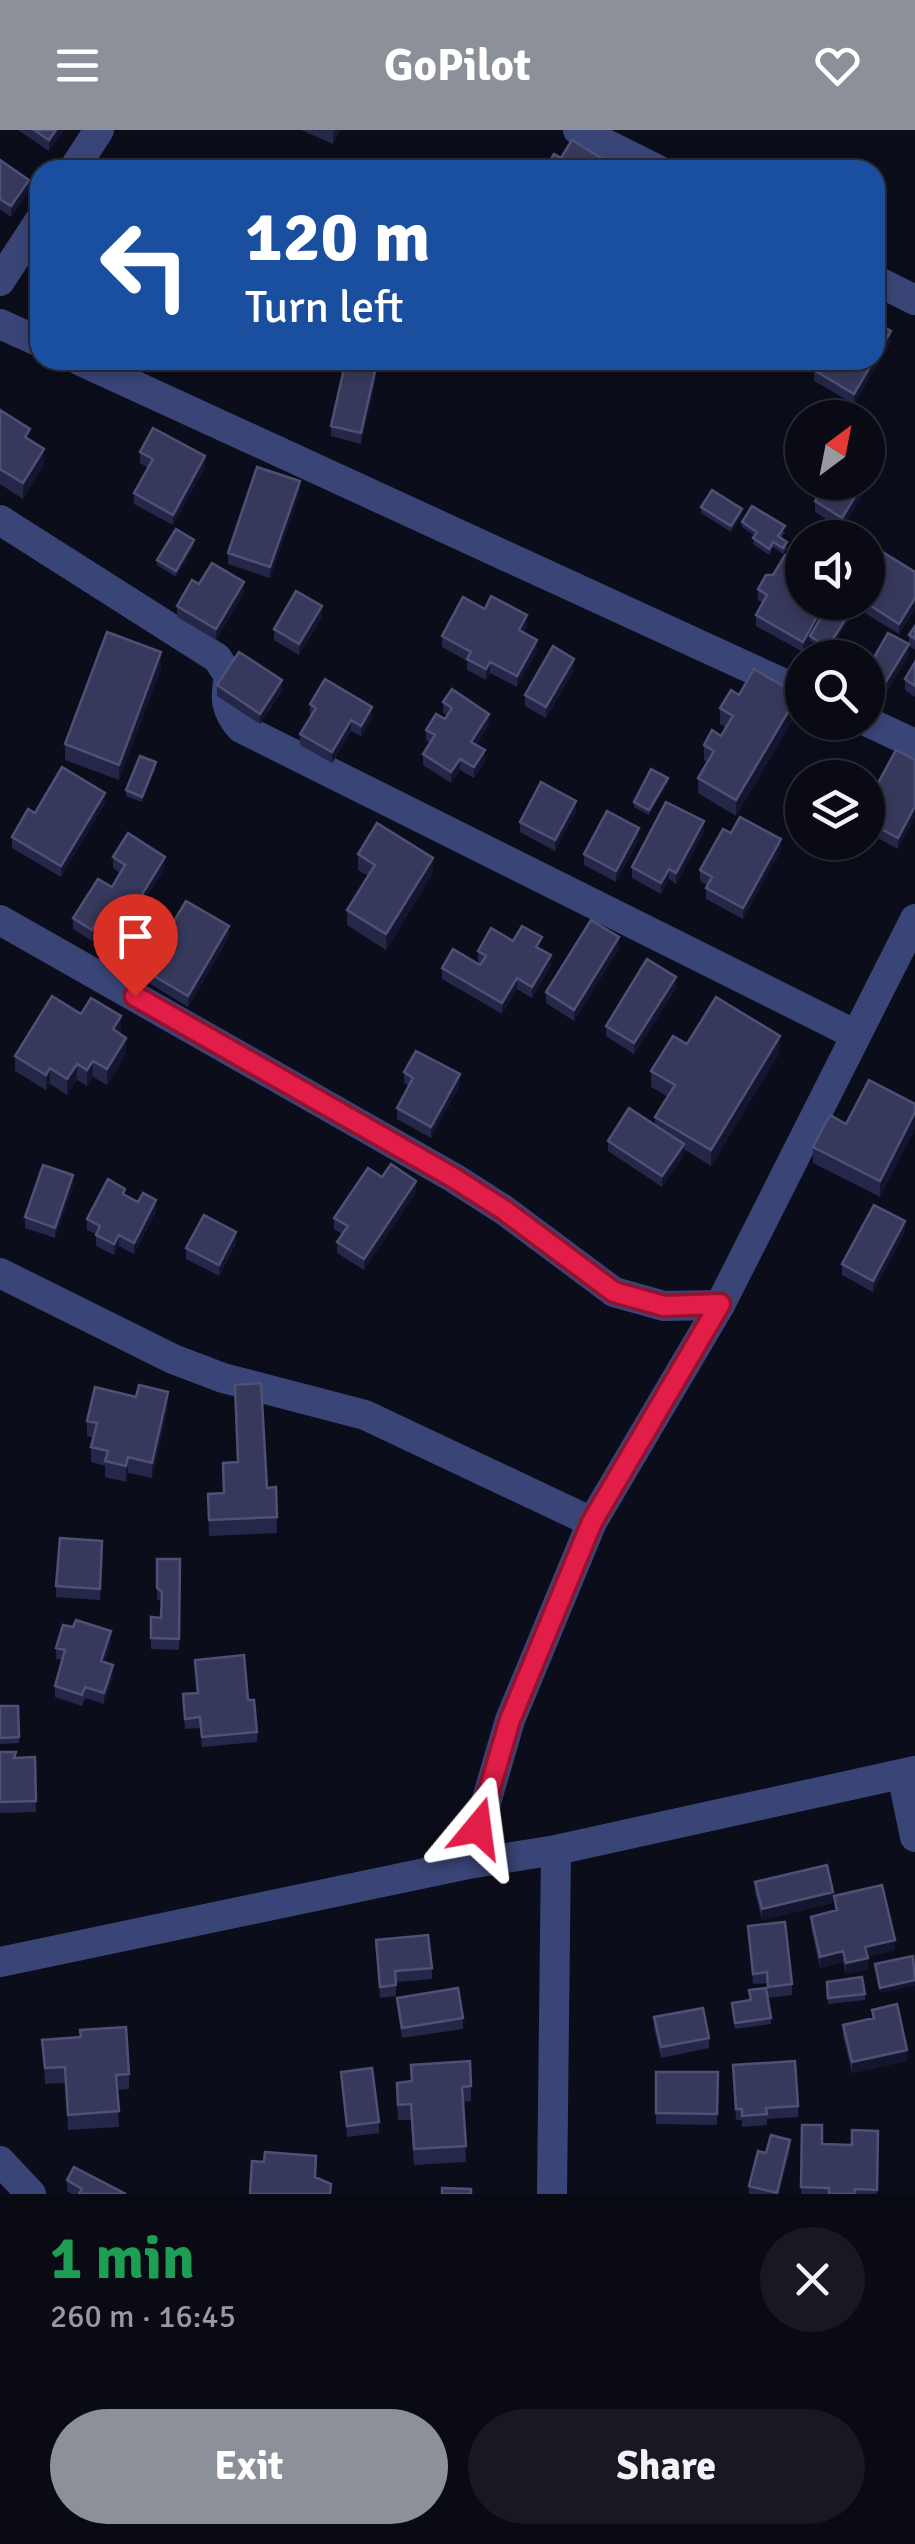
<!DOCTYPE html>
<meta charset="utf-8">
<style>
:root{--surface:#090a14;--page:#171822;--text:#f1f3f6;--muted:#999aa0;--line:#292b34;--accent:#8c9099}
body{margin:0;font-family:Signika,sans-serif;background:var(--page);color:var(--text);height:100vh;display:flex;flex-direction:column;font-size:38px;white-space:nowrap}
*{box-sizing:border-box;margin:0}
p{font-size:32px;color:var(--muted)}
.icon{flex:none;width:55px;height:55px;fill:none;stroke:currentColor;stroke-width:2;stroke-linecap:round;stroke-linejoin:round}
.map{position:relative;height:2064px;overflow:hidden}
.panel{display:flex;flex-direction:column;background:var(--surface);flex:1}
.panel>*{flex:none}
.top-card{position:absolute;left:30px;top:30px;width:855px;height:210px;border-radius:30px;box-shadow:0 5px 15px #0003,0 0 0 2px var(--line);background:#1a4fa0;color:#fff;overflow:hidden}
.needle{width:65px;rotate:32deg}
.controls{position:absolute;left:785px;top:270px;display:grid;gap:20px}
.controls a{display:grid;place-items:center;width:100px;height:100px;border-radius:50%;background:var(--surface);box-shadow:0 5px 15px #0003,0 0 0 2px var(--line);font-size:50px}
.pin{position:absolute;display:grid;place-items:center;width:85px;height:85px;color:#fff;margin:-102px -42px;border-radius:50% 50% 50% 0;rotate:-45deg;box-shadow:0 0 10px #0007}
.pin .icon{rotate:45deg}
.me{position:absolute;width:110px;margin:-55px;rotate:16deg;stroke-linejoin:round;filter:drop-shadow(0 0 8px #0008)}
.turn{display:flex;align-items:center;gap:35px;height:210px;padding:0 50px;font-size:45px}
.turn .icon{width:130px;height:130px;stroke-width:2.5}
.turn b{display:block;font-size:70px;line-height:85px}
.round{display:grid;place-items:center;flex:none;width:105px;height:105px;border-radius:52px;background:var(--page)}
.headline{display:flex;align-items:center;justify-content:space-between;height:170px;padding:0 50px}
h1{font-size:60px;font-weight:700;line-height:75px;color:#1e9e55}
.cta{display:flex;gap:20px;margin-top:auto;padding:20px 50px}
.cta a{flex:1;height:115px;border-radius:60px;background:var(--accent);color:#fff;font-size:40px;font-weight:700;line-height:115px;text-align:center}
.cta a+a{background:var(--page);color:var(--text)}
header{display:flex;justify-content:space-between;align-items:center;height:130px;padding:0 50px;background:var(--accent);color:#fff;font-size:45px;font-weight:700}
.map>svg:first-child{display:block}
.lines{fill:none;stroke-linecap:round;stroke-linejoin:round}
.minor{stroke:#3a4577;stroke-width:30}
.wall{fill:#252749}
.shaded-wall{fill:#14152e}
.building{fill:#37395c;stroke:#4e5075;stroke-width:2.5}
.route-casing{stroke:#92132f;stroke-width:25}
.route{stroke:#e11d48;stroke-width:18}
</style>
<header><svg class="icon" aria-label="menu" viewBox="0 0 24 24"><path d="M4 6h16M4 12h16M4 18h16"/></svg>GoPilot<svg class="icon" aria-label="heart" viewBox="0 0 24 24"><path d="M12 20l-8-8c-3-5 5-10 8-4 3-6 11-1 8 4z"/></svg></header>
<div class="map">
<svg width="915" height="2064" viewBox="0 0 915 2064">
<rect width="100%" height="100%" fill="#0c0d1b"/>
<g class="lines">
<path class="minor" d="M578,0L658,40
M73,40L99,0
M875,150L915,170
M0,151L40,90
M0,194L40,212
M79,230L802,562
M0,390L217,528L229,546C225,568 225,581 241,598L856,905
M868,592L915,614
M0,790L454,1048L504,1080L614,1162L664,1176L720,1175
M0,1143L173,1229L223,1248L365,1285L592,1392
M902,1644L915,1707
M468,1734L510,1590L592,1392L720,1175L915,789
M0,1832L468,1734L556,1720L915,1641
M0,2031L31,2064
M552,2064L556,1720"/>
</g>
<path class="wall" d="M18,0H64L49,21Z
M301,0H340L333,14Z
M0,30L29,61L11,87L0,79Z
M891,212L854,274L814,251V240Z
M376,248L361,314L331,306V296Z
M0,280L30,310L44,334L23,369L0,354Z
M140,322L205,337L173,395L134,374V363L148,338L140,333Z
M872,350L842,399L815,382V371Z
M300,362L270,448L228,434V423Z
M701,377L742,385L731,402L701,383Z
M742,392L785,402L781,408L787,418L783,424L773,417L769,425L753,414L755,406L742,397Z
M194,416L176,447L157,435V430Z
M915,442V479L899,504L847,472H868Z
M199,454L244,463L216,510L177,487V476Z
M758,459L802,472L824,483L850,488L828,523L810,511L803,522L756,496V485L763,473L758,470Z
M485,479L527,496L524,503L537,521L517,557L490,543L486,550L467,540V531L442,517V506Z
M322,487L299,525L274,510V499Z
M915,496V520L909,516V505Z
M909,525L876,579L868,574V538Z
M915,532V567L905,560V549Z
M161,538L119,650L65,630V614Z
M574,540L546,588L525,576V565Z
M217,555L282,561L260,594L217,566Z
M739,565L798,581L736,686L698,663V648L707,632L704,630V615L721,606L726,598L720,594V578Z
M443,572L489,594L476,615L485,631L474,648L460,640L451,653L423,635V624L430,613L426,610V600L445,589L447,586L443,583Z
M310,574L372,588L361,606L351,601L332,633L300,615V604L311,586L310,585Z
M915,630L898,719L868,703V656L878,653Z
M156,638L142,672L126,666V660Z
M668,653L649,685L634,677V672Z
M105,673L61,747L12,718V707L35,683Z
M576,681L555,721L520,702V692Z
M704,702L676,754L669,749L661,764L632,748V737Z
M639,709L616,752L584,735V724Z
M781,720L743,789L706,769V758L707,755L700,751V740Z
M358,724L433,743L386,820L347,795V780L368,746L358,740Z
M113,727L165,737L121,810L100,797L92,811L73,799V788L112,757L120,743L113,738Z
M229,807L188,877L134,844V834L158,818Z
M513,811L542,818L541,820L551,836L532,868L517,859L502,884L442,849V838L480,835L481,834L478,832V821Z
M619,818L574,891L546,873V862Z
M676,858L634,924L606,906V896Z
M81,884L121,902L120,904L126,923L107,955L93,947L87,956L77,950L67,965L50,954L46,960L15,941V926Z
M687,914L780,922L711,1036L684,1019V1025L662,1057L608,1021V1011L655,995V987L668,967L651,957V941Z
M404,942L460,955L431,1008L397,989V978L409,956L404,953Z
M915,974V998L880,1067L813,1033V1017L846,994Z
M73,1056L55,1108L25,1098V1087Z
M416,1062L364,1140L337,1123V1112L342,1104L334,1099V1088Z
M125,1065L156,1081L134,1124L119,1116L114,1125L96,1116V1104L87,1100V1089Z
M905,1102L873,1162L842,1145V1134Z
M236,1113L219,1146L186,1129V1118Z
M235,1255L267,1358L276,1357L277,1403L209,1406L208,1364L224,1363L238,1332Z
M168,1278L152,1348L128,1343L126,1352L105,1347V1336L91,1332V1317L93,1308L87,1306V1291Z
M102,1411L100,1470L56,1467V1456Z
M157,1429H180L179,1520L151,1519V1487L161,1488L162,1472L157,1469Z
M111,1512L105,1532L113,1545L104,1574L85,1568L82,1576L55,1567V1556L62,1530L56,1529V1518Z
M195,1530L248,1570L257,1602V1612L202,1617L200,1598L185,1599L183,1564L197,1563Z
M0,1576H18L19,1613L0,1614Z
M0,1622L16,1628L35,1627L36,1682L0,1683Z
M755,1752L833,1773L762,1790L755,1763Z
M834,1766L895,1820L868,1827V1839L846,1844L843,1832L820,1838L811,1797V1787L835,1781Z
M748,1796L792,1854V1865L768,1868L767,1853L753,1854Z
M376,1810L432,1838V1849L396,1852V1866L380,1868Z
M827,1852L865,1864V1870L828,1874Z
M749,1860L771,1888V1894L735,1899L732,1879L750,1871Z
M397,1868L463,1888V1899L402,1908L397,1878Z
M872,1880L907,1931L852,1943L843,1906V1895L872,1889Z
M654,1887L709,1908V1918L661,1928L654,1898Z
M42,1910L129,1944V1959L117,1960L119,1997L68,2000L65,1953L45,1954Z
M411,1935L471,1956V1971L463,1972L466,2032L414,2035L411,1990H398L397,1968V1953L411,1952Z
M341,1942L379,1992V2003L347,2007Z
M656,1942H718L717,1995L656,1994Z
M733,1945L798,1976V1987L767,1989V1995L742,1997V1990H736Z
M802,1995L822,2014L852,2015L878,2001L877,2064H801Z
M790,2021L779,2064H749V2056L766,2023Z
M67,2050L126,2064H72L67,2061Z"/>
<path class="shaded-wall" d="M56,0H64L49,21V10Z
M335,0H340L333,14V4Z
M29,50V61L11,87V76Z
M891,201V212L854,274V264Z
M376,237V248L361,314V303Z
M44,319V334L23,369V353Z
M205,326V337L173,395V385Z
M872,339V350L842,399V388L864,352H868V346Z
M300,351V362L270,448V437Z
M742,379V385L731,402V396Z
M194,410V416L176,447V441Z
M244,452V463L216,510V499Z
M915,468V479L899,504V494Z
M824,474V485L810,506V511L803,522V512Z
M322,476V487L299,525V514Z
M850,482V488L828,523V517Z
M527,485V496L519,511V500Z
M537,510V521L517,557V546Z
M909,514V525L876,579V568Z
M161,522V538L119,650V635Z
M574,529V540L546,588V577Z
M490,532V543L486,550V539Z
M282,550V561L260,594V584Z
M798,565V581L736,686V670Z
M372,577V588L361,606V596Z
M489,584V594L471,622V612Z
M351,590V601L332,633V622Z
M485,620V631L474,648V637Z
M460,629V640L451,653V642Z
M156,632V638L142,672V667Z
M668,648V653L649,685V680Z
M105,663V673L61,747V736Z
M576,671V681L555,721V710Z
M915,676V687L898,719V708Z
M704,691V702L676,754V743Z
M639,698V709L616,752V741Z
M781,709V720L743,789V778Z
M165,727V737L121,810V799Z
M433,728V743L386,820V804Z
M669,739V749L661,764V753Z
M100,786V797L92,811V800Z
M229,796V807L188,877V866Z
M619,807V818L574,891V880Z
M551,825V836L532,868V857Z
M676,847V858L634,924V913Z
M517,848V859L502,884V873Z
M121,886V902L113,915V899Z
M780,906V922L711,1036V1020Z
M126,908V923L107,955V939Z
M93,931V947L87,956V940Z
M77,934V950L67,965V949Z
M50,938V954L46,960V945Z
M460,944V955L431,1008V997Z
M915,982V998L880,1067V1051Z
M684,1014V1025L662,1057V1046Z
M73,1045V1056L55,1108V1098Z
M416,1051V1062L364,1140V1129Z
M156,1070V1081L134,1124V1113Z
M905,1091V1102L873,1162V1151Z
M236,1102V1113L219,1146V1135Z
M119,1105V1116L114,1125V1114Z
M168,1262V1278L152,1348V1333Z
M128,1327V1343L126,1352V1336Z
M111,1501V1512L101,1542V1531Z
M113,1535V1545L104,1574V1563Z
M833,1762V1773L762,1790V1779Z
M895,1810V1820L865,1828V1817Z
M843,1821V1832L820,1838V1827Z
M868,1828V1839L846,1844V1833Z
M915,1850V1856L880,1863V1858Z
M907,1920V1931L852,1943V1932Z
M790,2010V2021L779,2064H777Z"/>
<path class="building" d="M34,0H56L49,10Z
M572,10L609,33L605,40H545L554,24L561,28Z
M0,30L29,50L11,76L0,69Z
M636,32L657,40H632Z
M875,192L891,201L875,228Z
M346,230L376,237L361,303L331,296Z
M820,230H874L854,264L814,240Z
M0,280L30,299L25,307L44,319L23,353L0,339Z
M153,298L205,326L173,385L134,363L153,329L140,322Z
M257,337L300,351L270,437L228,423Z
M826,352H864L842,388L815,371Z
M712,360L742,379L731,396L701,377Z
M752,376L785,396L778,406L787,412L783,418L773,412L769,419L753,408L757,402L742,392Z
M176,399L194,410L176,441L157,430Z
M868,413L915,442V468L899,494L865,472H868Z
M785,425L802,435V472H821L824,474L803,512L756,485L767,465L758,459L766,445H773Z
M212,433L244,452L216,499L177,476L192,450L199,454Z
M296,461L322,476L299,514L274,499Z
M491,466L527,485L519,500L537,510L517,546L490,532L486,539L467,529L471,522L442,506L463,467L485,479Z
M830,472H833L850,482L828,517L810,506Z
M915,496V509L909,505Z
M107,502L161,522L119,635L65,614Z
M888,503L909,514L876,568L868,563V538Z
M553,516L574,529L546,577L525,565Z
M239,522L282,550L260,584L217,555Z
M915,532V556L905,549Z
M754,539L798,565L736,670L698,648L714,621L704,615L712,600L721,606L733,586L720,578L731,560L739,565Z
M325,549L372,577L361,596L351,590L332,622L300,604L316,578L310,574Z
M452,559L489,584L471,612L485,620L474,637L460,629L451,642L423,624L435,605L426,600L436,584L445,589L452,578L443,572Z
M896,620L915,630V676L898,708L868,692V681L870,676L868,675V656L871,649L878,653Z
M140,626L156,632L142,667L126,660Z
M62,637L105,663L61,736L12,707L28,679L35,683Z
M651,639L668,648L649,680L634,672Z
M541,652L576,671L555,710L520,692Z
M666,672L704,691L676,743L669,739L661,753L632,737Z
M607,681L639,698L616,741L584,724Z
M740,687L781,709L743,778L706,758L712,747L700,740L723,699L731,703Z
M377,693L433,728L386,804L347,780L375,735L358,724Z
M128,703L165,727L121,799L100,786L92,800L73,788L98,749L112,757L125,735L113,727Z
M186,771L229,796L188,866L134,834L147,812L158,818Z
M591,790L619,807L574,880L546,862Z
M522,796L542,807L536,817L551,825L532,857L517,848L502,873L442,838L453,819L480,835L486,826L478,821L491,798L513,811Z
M647,829L676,847L634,913L606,896Z
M52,866L81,884L91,868L121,886L113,899L126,908L107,939L93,931L87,940L77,934L67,949L50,938L46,945L15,926Z
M716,867L780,906L711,1020L655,987L675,955L651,941L673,906L687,914Z
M416,921L460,944L431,997L397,978L413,948L404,942Z
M869,950L915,974V982L880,1051L813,1017L830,985L846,994Z
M629,978L684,1014L662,1046L608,1011Z
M391,1034L416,1051L364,1129L337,1112L348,1096L334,1088L368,1038L382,1047Z
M43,1035L73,1045L55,1098L25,1087Z
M108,1049L125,1059L123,1064L138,1072L143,1063L156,1070L134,1113L119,1105L114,1114L96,1105L100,1096L87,1089Z
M874,1075L905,1091L873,1151L842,1134Z
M204,1085L236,1102L219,1135L186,1118Z
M261,1253L267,1358L276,1357L277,1387L209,1390L208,1364L224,1363L223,1333L238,1332L235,1255Z
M139,1255L168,1262L152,1333L128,1327L126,1336L105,1331L108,1321L91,1317L97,1293L87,1291L95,1257L136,1267Z
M60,1408L102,1411L100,1459L56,1456Z
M157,1429H180L179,1509L151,1508V1487L161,1488L162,1462L157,1458Z
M76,1490L111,1501L101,1531L113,1535L104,1563L85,1557L82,1565L55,1556L65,1520L56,1518L63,1495L73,1497Z
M244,1525L248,1570H254L257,1602L202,1607L200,1587L185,1589L183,1564L198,1563L195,1530Z
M0,1576H18L19,1607L0,1608Z
M0,1622H16L14,1628L35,1627L36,1671L0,1672Z
M827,1735L833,1762L762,1779L755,1752Z
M882,1755L895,1810L865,1817L868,1828L846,1833L843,1821L820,1827L811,1787L837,1780L834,1766Z
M785,1792L792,1854L768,1857L767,1842L753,1844L748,1796Z
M428,1805L432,1838L395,1841L396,1855L380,1857L376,1810Z
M913,1826L915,1850L880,1858L875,1834Z
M862,1847L865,1864L828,1868L827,1852Z
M458,1858L463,1888L402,1898L397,1868Z
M766,1858L771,1888L735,1893L732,1873L751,1870L749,1860Z
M897,1874L907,1920L852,1932L843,1895L874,1888L872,1880Z
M703,1878L709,1908L661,1917L654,1887Z
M126,1897L129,1944L116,1945L119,1981L68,1985L65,1937L45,1938L42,1910L81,1907L80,1900Z
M470,1931L471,1956L462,1957L466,2016L414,2019L411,1974L398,1975L397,1953L412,1951L411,1935Z
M795,1931L798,1976L766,1978L767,1984L742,1986V1979H736L733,1935Z
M372,1938L379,1992L347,1996L341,1942Z
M656,1942H718L717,1984L656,1983Z
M802,1995H822V2014L852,2015V2000L878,2001L877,2060L855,2059L854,2064H829V2058L801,2057Z
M771,2005L790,2010L777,2063L749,2056L758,2021L766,2023Z
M265,2022L316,2026L315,2047L331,2054L330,2064H250L252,2031L264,2032Z
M74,2037L126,2064H79L82,2059L67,2050Z
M442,2058L471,2059V2064H442Z"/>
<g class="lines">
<defs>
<path id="route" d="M135,866L454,1048L504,1080L614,1162L664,1176L720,1174L592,1392L510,1590L478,1698"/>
</defs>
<use href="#route" class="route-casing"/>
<use href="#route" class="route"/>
</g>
</svg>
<div class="controls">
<a><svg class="needle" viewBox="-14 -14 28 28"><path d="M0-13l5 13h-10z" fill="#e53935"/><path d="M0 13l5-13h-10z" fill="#999aa0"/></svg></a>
<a><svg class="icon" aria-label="sound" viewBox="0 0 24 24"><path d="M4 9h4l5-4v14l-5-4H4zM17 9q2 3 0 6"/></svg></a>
<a><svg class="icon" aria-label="search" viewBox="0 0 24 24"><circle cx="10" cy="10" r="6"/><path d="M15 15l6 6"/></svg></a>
<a><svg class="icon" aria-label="layers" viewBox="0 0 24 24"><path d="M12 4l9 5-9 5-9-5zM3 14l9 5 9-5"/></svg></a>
</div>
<div class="pin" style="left:135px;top:866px;background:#d93025"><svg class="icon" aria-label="arrive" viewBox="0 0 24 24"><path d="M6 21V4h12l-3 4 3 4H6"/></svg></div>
<svg class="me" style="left:478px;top:1698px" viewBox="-20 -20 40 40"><path d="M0-17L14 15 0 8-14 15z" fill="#e11d48" stroke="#fff" stroke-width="4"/></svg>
<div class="top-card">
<div class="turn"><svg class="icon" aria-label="left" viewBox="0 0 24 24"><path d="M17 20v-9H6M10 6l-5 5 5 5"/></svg><div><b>120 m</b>Turn left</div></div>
</div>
</div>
<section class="panel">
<div class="headline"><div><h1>1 min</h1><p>260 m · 16:45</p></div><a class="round"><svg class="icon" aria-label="close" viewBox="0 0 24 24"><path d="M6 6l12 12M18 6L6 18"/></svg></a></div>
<div class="cta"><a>Exit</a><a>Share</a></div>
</section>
